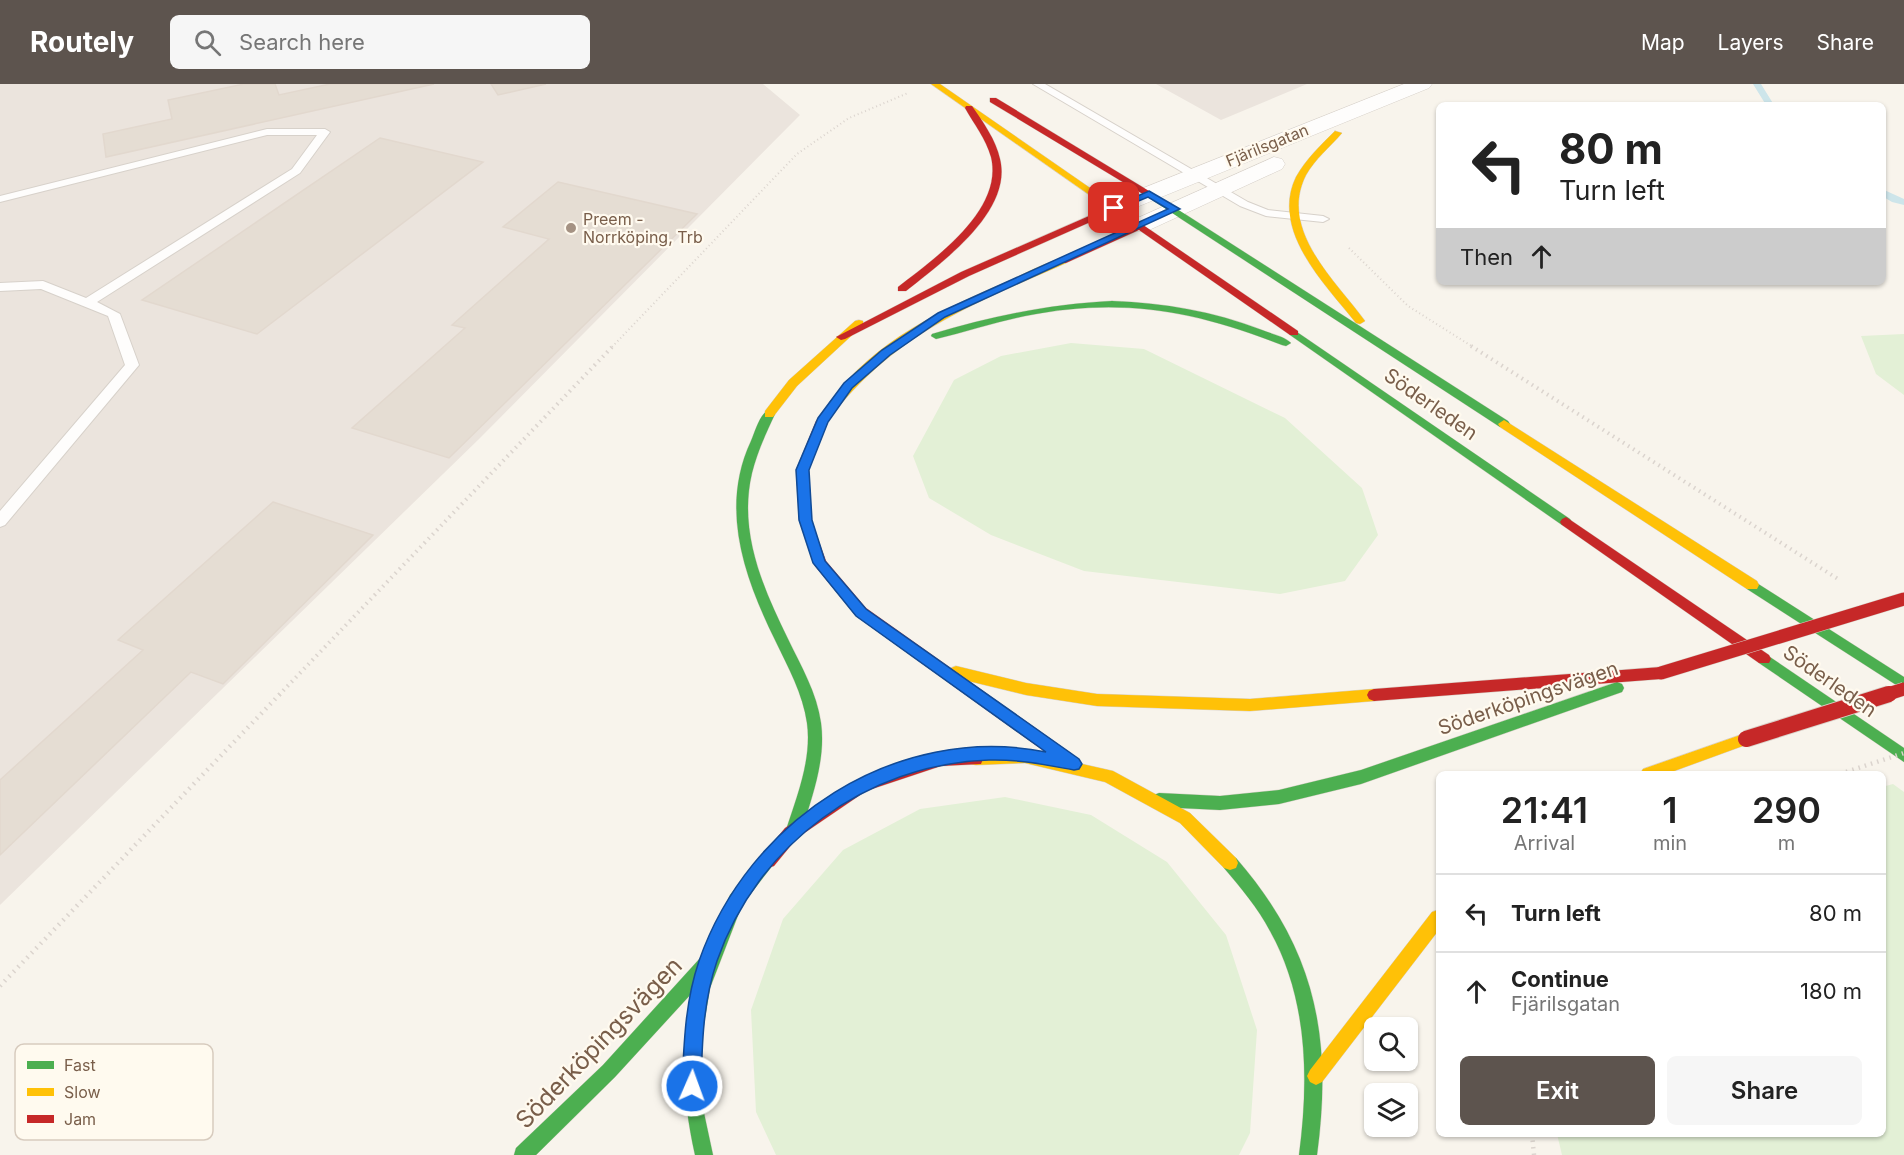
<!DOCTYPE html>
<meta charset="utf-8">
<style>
:root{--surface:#fff;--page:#f6f6f6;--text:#222;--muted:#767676;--line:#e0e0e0;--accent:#5d544e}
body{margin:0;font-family:Inter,sans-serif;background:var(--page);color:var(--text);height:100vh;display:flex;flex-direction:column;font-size:22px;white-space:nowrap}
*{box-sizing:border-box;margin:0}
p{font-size:20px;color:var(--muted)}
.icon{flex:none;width:33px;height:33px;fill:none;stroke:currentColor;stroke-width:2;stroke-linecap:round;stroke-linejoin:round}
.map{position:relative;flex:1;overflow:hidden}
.side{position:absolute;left:1436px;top:687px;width:450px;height:366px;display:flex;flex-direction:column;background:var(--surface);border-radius:9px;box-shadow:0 2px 4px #0004}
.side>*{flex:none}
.top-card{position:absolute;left:1436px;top:18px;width:450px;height:183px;border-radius:9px;box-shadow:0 2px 4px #0004;background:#fff;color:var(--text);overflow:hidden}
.fabs{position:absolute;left:1364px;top:933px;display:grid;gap:12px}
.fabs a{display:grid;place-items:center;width:54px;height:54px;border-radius:9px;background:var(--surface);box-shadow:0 2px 4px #0004;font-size:30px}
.pin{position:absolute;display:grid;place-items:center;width:51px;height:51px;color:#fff;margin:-26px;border-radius:12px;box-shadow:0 3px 9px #0006}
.me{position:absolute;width:66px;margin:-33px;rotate:2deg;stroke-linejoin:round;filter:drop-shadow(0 0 4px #0008)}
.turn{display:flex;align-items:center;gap:21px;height:126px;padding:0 24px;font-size:27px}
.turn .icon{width:78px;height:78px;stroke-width:2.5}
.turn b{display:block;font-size:42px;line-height:51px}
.then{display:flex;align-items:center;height:57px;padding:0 24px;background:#0003;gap:12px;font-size:22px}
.eta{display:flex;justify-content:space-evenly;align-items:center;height:102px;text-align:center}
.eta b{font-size:36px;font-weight:600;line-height:42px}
.primary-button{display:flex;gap:12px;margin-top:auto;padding:12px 24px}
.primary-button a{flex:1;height:69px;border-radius:9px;background:var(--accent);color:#fff;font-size:24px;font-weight:600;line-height:69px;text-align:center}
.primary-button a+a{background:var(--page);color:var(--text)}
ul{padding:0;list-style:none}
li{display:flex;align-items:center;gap:18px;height:78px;padding:0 24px;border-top:2px solid var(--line)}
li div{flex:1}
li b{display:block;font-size:22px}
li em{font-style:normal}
header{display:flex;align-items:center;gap:36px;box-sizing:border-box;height:84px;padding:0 30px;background:var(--accent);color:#fff}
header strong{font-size:28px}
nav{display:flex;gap:33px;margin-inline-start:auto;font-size:21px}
.search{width:420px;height:54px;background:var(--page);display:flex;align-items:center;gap:15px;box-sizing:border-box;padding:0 21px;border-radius:9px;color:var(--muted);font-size:22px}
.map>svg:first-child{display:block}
.industrial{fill:#ebe4dd}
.green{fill:#e3f0d6}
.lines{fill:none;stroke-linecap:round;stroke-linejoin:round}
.stream{fill:#cde5ea;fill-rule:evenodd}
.building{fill:#e5ddd3;stroke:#e2d8ce;stroke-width:1.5}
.lane-casing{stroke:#d7d1ca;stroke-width:2}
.street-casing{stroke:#d7d1ca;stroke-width:1}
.fast-casing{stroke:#d8d1c8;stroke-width:1}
.slow-casing{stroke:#d8d1c8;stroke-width:1}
.jam-casing{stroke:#d8d1c8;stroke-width:1}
.path-far2{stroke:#dbd4ce;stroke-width:2;stroke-dasharray:1 3;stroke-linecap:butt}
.path-far1{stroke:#dbd4ce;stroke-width:4;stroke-dasharray:1.5 4.5;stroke-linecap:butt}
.path{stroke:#dbd4ce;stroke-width:4.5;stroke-dasharray:1.5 5;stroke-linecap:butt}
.lane{fill:#fefdfc;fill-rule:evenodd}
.street{fill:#fefdfc;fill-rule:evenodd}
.fast{fill:#4caf50;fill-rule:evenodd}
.slow{fill:#ffc107;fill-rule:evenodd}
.jam{fill:#c62828;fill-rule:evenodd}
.jam-bridge-far1-casing{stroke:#dad1c9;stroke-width:14;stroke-linecap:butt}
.jam-bridge-casing{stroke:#dad1c9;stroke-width:18;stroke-linecap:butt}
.path-bridge{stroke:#dbd4ce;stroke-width:4.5;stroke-dasharray:1.5 5;stroke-linecap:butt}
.jam-bridge-far1{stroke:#c62828;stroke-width:13}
.jam-bridge{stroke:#c62828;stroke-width:16}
.route{fill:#1a73e8;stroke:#114b97;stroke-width:1.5}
.poi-dot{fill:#a59283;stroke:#fffaef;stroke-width:2}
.labels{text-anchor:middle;stroke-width:4.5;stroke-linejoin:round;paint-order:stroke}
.far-street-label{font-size:16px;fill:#795e4a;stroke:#fffaef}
.far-poi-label{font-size:16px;fill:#795e4a;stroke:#fffaef;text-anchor:start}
.street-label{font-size:20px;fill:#795e4a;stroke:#fffaef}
.near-street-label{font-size:24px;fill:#795e4a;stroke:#fffaef}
.key{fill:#fffaef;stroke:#d7cbbe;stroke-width:1.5}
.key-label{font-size:16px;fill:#795e4a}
</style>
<header>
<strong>Routely</strong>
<div class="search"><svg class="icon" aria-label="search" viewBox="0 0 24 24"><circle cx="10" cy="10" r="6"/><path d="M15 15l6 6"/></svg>Search here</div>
<nav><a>Map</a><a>Layers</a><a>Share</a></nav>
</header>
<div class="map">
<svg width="1904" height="1071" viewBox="0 0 1904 1071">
<rect width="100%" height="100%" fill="#f8f4ec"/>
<path class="industrial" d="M0,0H763L800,31L479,355L0,821Z
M1156,0H1307L1221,36Z"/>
<path class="green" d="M1904,250V311L1876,290L1861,252Z
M1071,259L1144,265L1285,334L1362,404L1378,451L1345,497L1280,510L1084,487L991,451L929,414L913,372L954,296L1001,272Z
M1893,700L1904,708V1071H1562L1557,1050H1882V703Z
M1005,713L1091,731L1167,778L1226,851L1257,946L1250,1049L1239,1071H776L756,1028L751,926L783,835L843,766L920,725Z"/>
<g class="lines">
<path class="stream" d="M1753,0H1761L1774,21H1766Z
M1882,105L1904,115V121L1892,118L1882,112Z"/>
</g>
<path class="building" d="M244,0H275L279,11L330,0H434L106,73L103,50L172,35L168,16Z
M491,0H546L498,11Z
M380,54L483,78L257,250L142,216Z
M558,98L697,130L449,374L352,344L465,244L452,241L549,155L503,143Z
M273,418L373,451L223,600L191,588L0,771V696L143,566L118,556Z"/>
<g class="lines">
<defs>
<path id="lane" d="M1033,0H1045L1248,118L1268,126L1323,132L1329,135L1323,138L1266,132L1240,122Z
M267,45H325L330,48L300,89L97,218L120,230L139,281L5,441L0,443V427L125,281L108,232L41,205L0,207V199L43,197L86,214L292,85L317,51H267L0,118V112Z"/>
<path id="street" d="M1404,0H1432L1429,4L1122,129H1106L1103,124L1106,119Z
M1274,73L1282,75L1285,80L1282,85L1147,147H1131L1127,142L1131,137Z"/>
<path id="fast" d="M1149,107L1508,337L1510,340L1508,343H1500L1146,112L1144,110Z
M1112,217C1164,219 1213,227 1262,246C1271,250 1284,252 1291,259L1286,262L1282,261C1193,226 1120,213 1025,232C995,238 966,248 936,255L931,252L932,250C992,232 1050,220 1112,217Z
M1294,246L1570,435L1572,438L1570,441H1562L1290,251L1289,249Z
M769,326L775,330C766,349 757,369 752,389C738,448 763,504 788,555C801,582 817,609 821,639C826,676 812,712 802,746L800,751L794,753L788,751L786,746C797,712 812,675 807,639C803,610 788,583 776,558C745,495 719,425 751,357C755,348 760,329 769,326Z
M1752,496L1904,593V606L1747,505L1745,501L1747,497Z
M1764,569L1904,664V678L1759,579L1757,575L1759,571Z
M1617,598L1622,600L1624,604L1622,608L1361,700L1279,720L1220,726L1159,723L1154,721L1151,716L1154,711L1159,709L1220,712L1279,706L1361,686Z
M768,770L774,772L776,777L742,821L710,904L703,946L701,988L704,1029L713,1071H695C682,1012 681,969 692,909L615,993L536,1071H514L516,1064L603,981L702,872L706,871L730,811L762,772Z
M1230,772L1236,774C1315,865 1333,952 1317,1071H1299C1309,996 1308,915 1270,847C1258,824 1241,804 1224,784L1222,779L1224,774Z"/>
<path id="slow" d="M931,0H940L1119,124L1111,126Z
M1335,47L1342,49C1330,63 1315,75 1306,91C1278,146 1336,197 1365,237L1360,240L1356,239C1326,201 1270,147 1296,93C1306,75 1321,61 1335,47Z
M1062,174L1066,175V179C978,218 904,245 840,321L836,322L830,318C873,257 945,224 1011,196C1028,188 1045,179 1062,174Z
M859,236L863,237V241L797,302L773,333H765V327L789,296L855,237Z
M1504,336L1757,497L1759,501L1757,505H1747L1500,343L1498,340Z
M956,582L1026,599L1097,610L1250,615L1374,605L1379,607L1381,611L1379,615L1374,617L1250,627L1097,622L1026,611L956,594L951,592L949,588L951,584Z
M1746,649L1751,651L1753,655L1751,659L1666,690H1640L1643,685Z
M1025,667L1113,687L1190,729L1236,774L1238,779L1236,784L1230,786L1224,784L1180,739L1105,698L1025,679L976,681L971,680L969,675L971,670L976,669Z
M1438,826V847L1322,998L1316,1001L1310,998L1307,992L1310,986L1432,828Z"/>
<path id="jam" d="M990,14H996L1154,110L1146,112L990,18Z
M966,22H972C983,38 996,56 1000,75C1013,128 941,179 906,207H898V203C934,175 1004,126 991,73C986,55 974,40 965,24Z
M1114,121L1298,247V251H1290L1139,146L1066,179H1058V175L1133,141L1113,128L969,192L845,255L841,256L836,253L961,188Z
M836,314L842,318L827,338L808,386L811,436L826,477L866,524L1072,670L1074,675L1072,680L1067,681L1062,680L856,532L815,482L799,436L796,386L816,337L832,315Z
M1566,433L1769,571L1771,575L1769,579H1759L1562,441L1560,438L1562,435Z
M1661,583L1666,585L1668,589L1666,593L1661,595L1374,617L1369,615L1367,611L1369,607L1374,605Z
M976,669L981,670L983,675L981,680L941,682L866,707L797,754L774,782L768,784L762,782L760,777L762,772L785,744L856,697L941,670Z"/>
</defs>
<use href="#lane" class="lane-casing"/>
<use href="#street" class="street-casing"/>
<use href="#fast" class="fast-casing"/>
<use href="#slow" class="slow-casing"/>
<use href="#jam" class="jam-casing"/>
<path class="path-far2" d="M1349,164L1408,222L1473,263
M612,263L797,70L849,34L908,9"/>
<path class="path-far1" d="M1471,262L1838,495
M279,611L613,262"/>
<path class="path" d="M0,902L280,610
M1532,1050L1534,1071"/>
<use href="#lane" class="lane"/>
<use href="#street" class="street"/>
<use href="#fast" class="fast"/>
<use href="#slow" class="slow"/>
<use href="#jam" class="jam"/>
<defs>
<path id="jam-bridge-far1" d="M1661,589L1904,515
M1885,611L1904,605"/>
<path id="jam-bridge" d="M1746,655L1889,610"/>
</defs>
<use href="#jam-bridge-far1" class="jam-bridge-far1-casing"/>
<use href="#jam-bridge" class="jam-bridge-casing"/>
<path class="path-bridge" d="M1840,690L1904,669"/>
<use href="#jam-bridge-far1" class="jam-bridge-far1"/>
<use href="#jam-bridge" class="jam-bridge"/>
</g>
<path class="route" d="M1149,107L1180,125L945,233L890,271L852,304L828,338L809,386L812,436L825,477L866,525L1079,675L1082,680L1079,685L1074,686C1046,681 1018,675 989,676C866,680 757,761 717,877C703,918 702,960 701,1002L698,1009L692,1011L685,1009L682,1002C684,959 685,918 699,877C748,736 896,638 1046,668L856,532L813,479L799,436L796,386L818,334L844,299L882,266L938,229L1168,125L1148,113L1117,126L1109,124Z"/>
<circle class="poi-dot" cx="571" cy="144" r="6"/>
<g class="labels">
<g class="far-street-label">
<text transform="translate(1267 61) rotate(-22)" y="6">Fjärilsgatan</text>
</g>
<g class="far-poi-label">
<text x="583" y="141">Preem -<tspan x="583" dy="18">Norrköping, Trb</tspan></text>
</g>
<g class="street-label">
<text transform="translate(1431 320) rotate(35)" y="7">Söderleden</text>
<text transform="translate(1830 597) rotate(35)" y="7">Söderleden</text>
<text transform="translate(1528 614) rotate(-19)" y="7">Söderköpingsvägen</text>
</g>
<g class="near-street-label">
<text transform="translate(599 959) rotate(-46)" y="8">Söderköpingsvägen</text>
</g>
</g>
<rect x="15" y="960" width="198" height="96" rx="9" class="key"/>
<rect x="27" y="977" width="27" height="8" fill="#4caf50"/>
<rect x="27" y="1004" width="27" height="8" fill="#ffc107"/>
<rect x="27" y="1031" width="27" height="8" fill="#c62828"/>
<g class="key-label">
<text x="64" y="987">Fast</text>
<text x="64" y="1014">Slow</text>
<text x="64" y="1041">Jam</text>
</g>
</svg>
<div class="fabs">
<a><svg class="icon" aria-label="search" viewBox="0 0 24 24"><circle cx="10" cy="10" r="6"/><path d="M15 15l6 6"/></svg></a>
<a><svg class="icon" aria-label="layers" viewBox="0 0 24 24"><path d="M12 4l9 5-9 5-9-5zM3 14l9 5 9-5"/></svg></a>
</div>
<div class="pin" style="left:1114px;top:124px;background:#d93025"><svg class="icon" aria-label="arrive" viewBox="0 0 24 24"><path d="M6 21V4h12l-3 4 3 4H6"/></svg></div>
<svg class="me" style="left:692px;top:1002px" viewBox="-20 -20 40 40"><circle r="17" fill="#1a73e8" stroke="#fff" stroke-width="3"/><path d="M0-11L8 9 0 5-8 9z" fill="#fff"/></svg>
<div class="top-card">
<div class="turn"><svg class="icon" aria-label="left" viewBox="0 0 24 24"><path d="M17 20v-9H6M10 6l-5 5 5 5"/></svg><div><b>80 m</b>Turn left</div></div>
<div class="then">Then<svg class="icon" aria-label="ahead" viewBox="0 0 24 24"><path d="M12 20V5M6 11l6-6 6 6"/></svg></div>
</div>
<section class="side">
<div class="eta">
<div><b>21:41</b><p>Arrival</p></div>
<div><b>1</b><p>min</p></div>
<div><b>290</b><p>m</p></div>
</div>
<ul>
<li><svg class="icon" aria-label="left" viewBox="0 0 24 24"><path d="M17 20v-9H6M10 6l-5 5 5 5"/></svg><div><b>Turn left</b></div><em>80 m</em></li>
<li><svg class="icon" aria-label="ahead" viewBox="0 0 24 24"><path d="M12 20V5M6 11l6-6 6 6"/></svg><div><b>Continue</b><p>Fjärilsgatan</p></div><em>180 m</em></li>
</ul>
<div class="primary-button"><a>Exit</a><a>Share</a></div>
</section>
</div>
